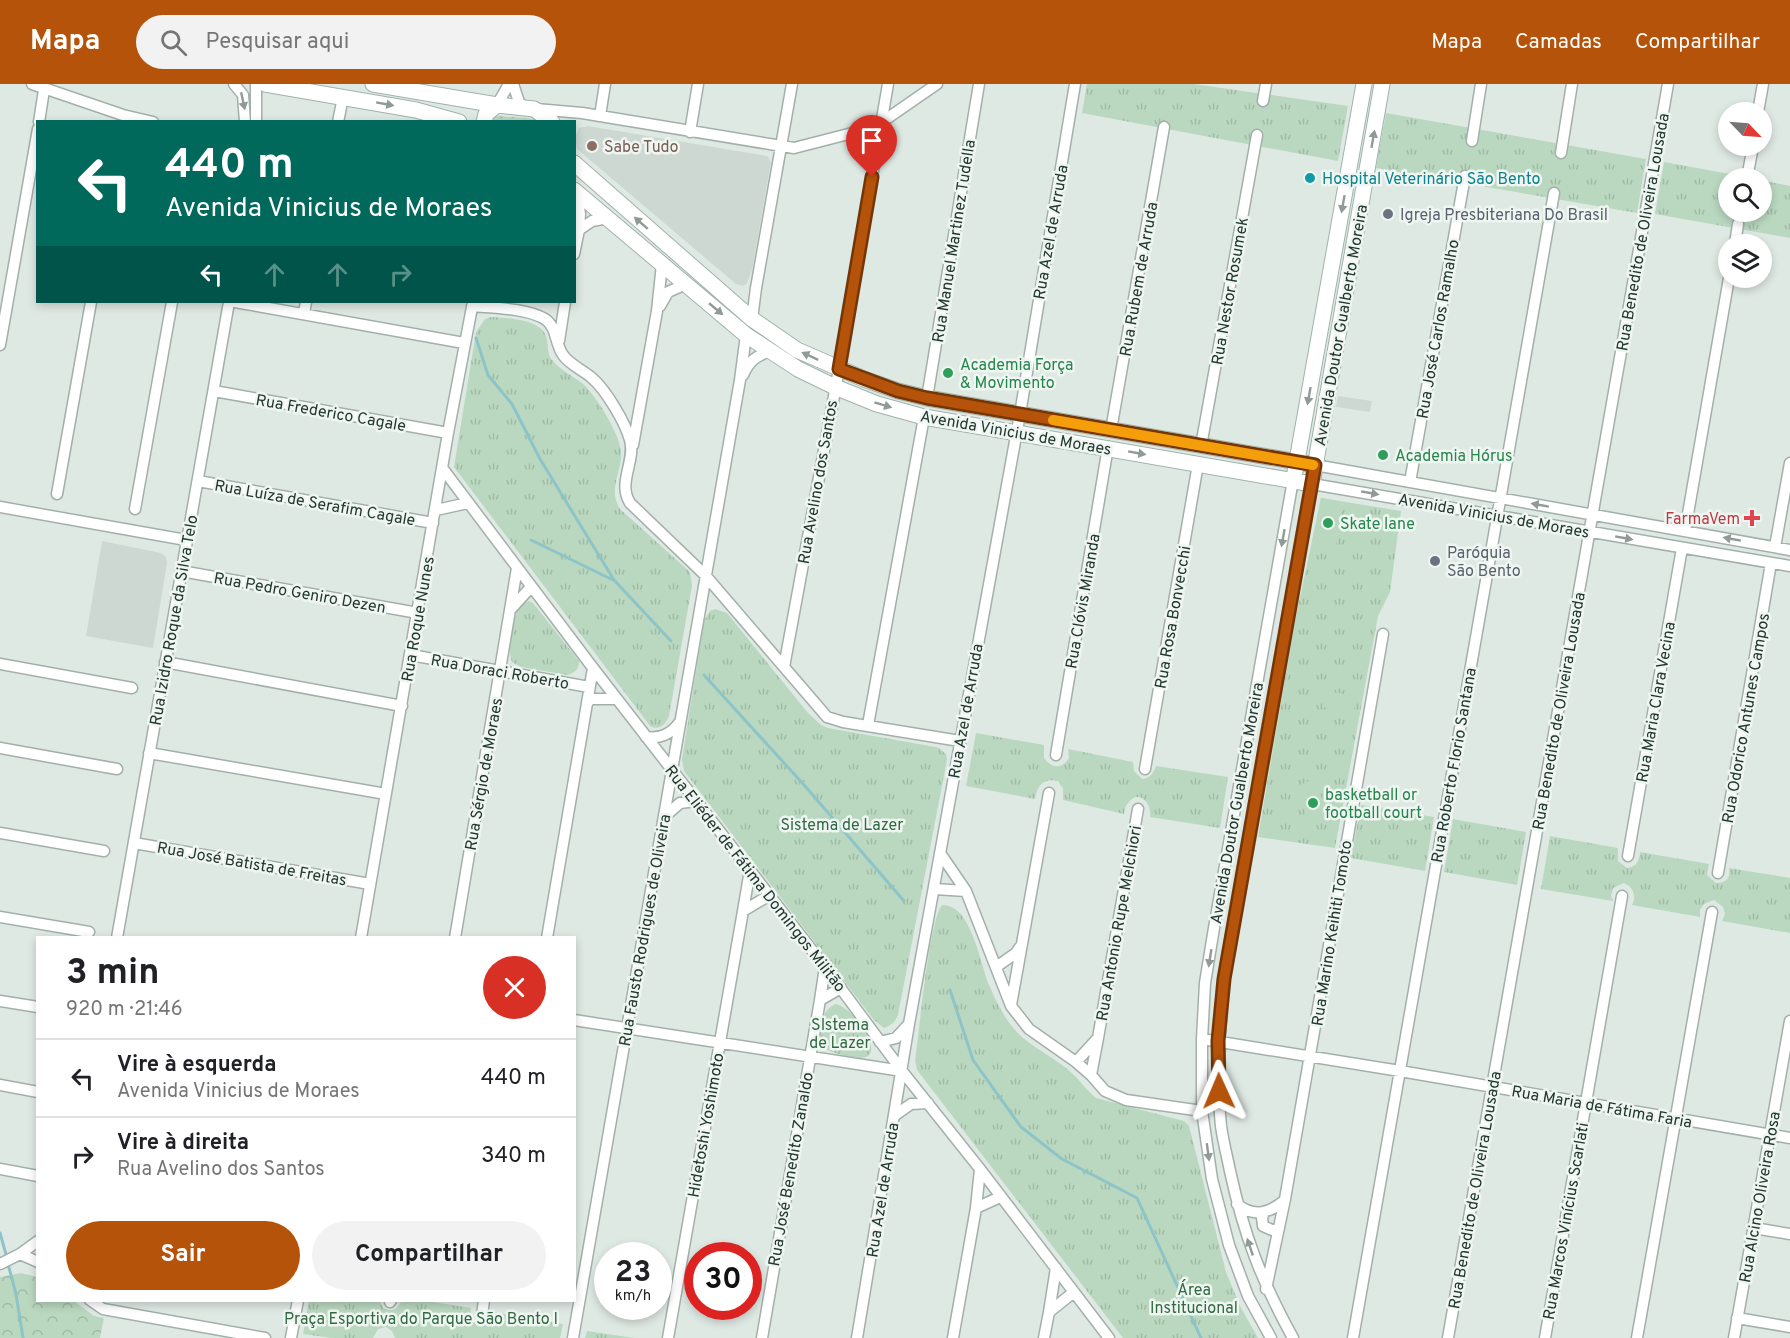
<!DOCTYPE html>
<html lang="pt">
<meta charset="utf-8">
<style>
:root{--surface:#fff;--page:#f2f2f2;--text:#202124;--muted:#757577;--line:#e0e0e0;--accent:#b45309}
body{margin:0;font-family:Overpass,sans-serif;background:var(--page);color:var(--text);height:100vh;display:flex;flex-direction:column;font-size:22px;white-space:nowrap}
*{box-sizing:border-box;margin:0}
p{font-size:20px;color:var(--muted)}
.icon{flex:none;width:33px;height:33px;fill:none;stroke:currentColor;stroke-width:2;stroke-linecap:round;stroke-linejoin:round}
.map{position:relative;flex:1;overflow:hidden}
.side{position:absolute;left:36px;top:852px;width:540px;height:366px;display:flex;flex-direction:column;background:var(--surface);border-radius:0px;box-shadow:0 3px 9px #0003}
.side>*{flex:none}
.banner{position:absolute;left:36px;top:36px;width:540px;height:183px;border-radius:0px;box-shadow:0 3px 9px #0003;background:#00695c;color:#fff;overflow:hidden}
.needle{width:39px;rotate:115deg}
.buttons{position:absolute;left:1718px;top:18px;display:grid;gap:12px}
.buttons a{display:grid;place-items:center;width:54px;height:54px;border-radius:50%;background:var(--surface);box-shadow:0 3px 9px #0003;font-size:30px}
.speed{position:absolute;left:594px;top:1158px;display:flex;gap:12px;font-size:30px;font-weight:700;text-align:center}
.speed>*{display:grid;place-content:center;width:78px;height:78px;border-radius:50%;background:var(--surface);box-shadow:0 3px 9px #0003;line-height:1}
.speed small{font-size:15px;font-weight:400}
.speed .limit{border:9px solid #d22;background:#fff;color:#111}
.pin{position:absolute;display:grid;place-items:center;width:51px;height:51px;color:#fff;margin:-62px -26px;border-radius:50% 50% 50% 0;rotate:-45deg;box-shadow:0 0 6px #0007}
.pin .icon{rotate:45deg}
.me{position:absolute;width:66px;margin:-33px;rotate:359deg;stroke-linejoin:round;filter:drop-shadow(0 0 4px #0008)}
.turn{display:flex;align-items:center;gap:21px;height:126px;padding:0 30px;font-size:27px}
.turn .icon{width:78px;height:78px;stroke-width:2.5}
.turn b{display:block;font-size:42px;line-height:51px}
.lanes{display:flex;align-items:center;height:57px;padding:0 30px;background:#0003;justify-content:center;gap:30px;direction:ltr}
.lanes .off{opacity:.35}
.round{display:grid;place-items:center;flex:none;width:63px;height:63px;border-radius:32px;background:var(--page)}
.summary{display:flex;align-items:center;justify-content:space-between;height:102px;padding:0 30px}
h1{font-size:36px;font-weight:700;line-height:45px}
.action{display:flex;gap:12px;margin-top:auto;padding:12px 30px}
.action a{flex:1;height:69px;border-radius:36px;background:var(--accent);color:#fff;font-size:24px;font-weight:700;line-height:69px;text-align:center}
.action a+a{background:var(--page);color:var(--text)}
ul{padding:0;list-style:none}
li{display:flex;align-items:center;gap:18px;height:78px;padding:0 30px;border-top:2px solid var(--line)}
li div{flex:1}
li b{display:block;font-size:22px}
li em{font-style:normal}
header{display:flex;align-items:center;gap:36px;box-sizing:border-box;height:84px;padding:0 30px;background:var(--accent);color:#fff}
header strong{font-size:28px}
nav{display:flex;gap:33px;margin-inline-start:auto;font-size:21px}
.search{width:420px;height:54px;background:var(--page);display:flex;align-items:center;gap:15px;box-sizing:border-box;padding:0 21px;border-radius:33px;color:var(--muted);font-size:22px}
.map>svg:first-child{display:block}
.built{fill:#ced8d3}
.grass{fill:url(#grass-dots)}
.forest{fill:url(#forest-crowns)}
.park{fill:url(#park-tufts)}
.pitch{fill:#bad8c0}
.lines{fill:none;stroke-linecap:round;stroke-linejoin:round}
.stream{stroke:#8dc4c8;stroke-width:3}
.minor-casing{stroke:#a3b0aa;stroke-width:13}
.secondary-casing{stroke:#a0b3ab;stroke-width:17}
.minor{stroke:#fff;stroke-width:10}
.secondary{stroke:#fff;stroke-width:15}
.oneway{fill:#909b98}
.route-casing{stroke:#753606;stroke-width:15}
.route{stroke:#b45309;stroke-width:10}
.slow{stroke:#f59e0b;stroke-width:10}
.education-dot{fill:#8d6e63;stroke:#eff6f2;stroke-width:2}
.culture-dot{fill:#0f9aa8;stroke:#eff6f2;stroke-width:2}
.worship-dot{fill:#6b7280;stroke:#eff6f2;stroke-width:2}
.leisure-dot{fill:#2e9e5b;stroke:#eff6f2;stroke-width:2}
.health-dot{fill:#e0444e;stroke:#eff6f2;stroke-width:2}
.labels{text-anchor:middle;stroke-width:5;stroke-linejoin:round;paint-order:stroke}
.education-label{font-size:16px;fill:#785e54;stroke:#eff6f2;text-anchor:start}
.culture-label{font-size:16px;fill:#0d838f;stroke:#eff6f2;text-anchor:start}
.worship-label{font-size:16px;fill:#5b616d;stroke:#eff6f2;text-anchor:start}
.street-label{font-size:16px;fill:#223730;stroke:#eff6f2}
.leisure-label{font-size:16px;fill:#27864d;stroke:#eff6f2;text-anchor:start}
.health-label{font-size:16px;fill:#be3a42;stroke:#eff6f2;text-anchor:end}
.park-label{font-size:16px;fill:#316942;stroke:#eff6f2}
</style>
<header>
<strong>Mapa</strong>
<div class="search"><svg class="icon" aria-label="search" viewBox="0 0 24 24"><circle cx="10" cy="10" r="6"/><path d="M15 15l6 6"/></svg>Pesquisar aqui</div>
<nav><a>Mapa</a><a>Camadas</a><a>Compartilhar</a></nav>
</header>
<div class="map">
<svg width="1790" height="1254" viewBox="0 0 1790 1254">
<defs>
<pattern id="grass-dots" width="8" height="8" patternUnits="userSpaceOnUse" patternTransform="scale(1.5)"><rect width="8" height="8" fill="#bad8c0"/><path d="M2 2h.1M6 6h.1" fill="none" stroke="#a0baa5" stroke-width="1.8" stroke-linecap="round"/></pattern>
<pattern id="forest-crowns" width="20" height="18" patternUnits="userSpaceOnUse" patternTransform="scale(1.5)"><rect width="20" height="18" fill="#bad8c0"/><path d="M2 6a3 3 0 1 1 6 0M12 15a3 3 0 1 1 6 0" fill="none" stroke="#a0baa5"/></pattern>
<pattern id="park-tufts" width="24" height="20" patternUnits="userSpaceOnUse" patternTransform="scale(1.5)"><rect width="24" height="20" fill="#bad8c0"/><path d="M3 7l-1-3M5 7V3M7 7l1-3M15 17l-1-3M17 17v-4M19 17l1-3" fill="none" stroke="#a0baa5"/></pattern>
</defs>
<rect width="100%" height="100%" fill="#dfe9e4"/>
<path class="built" d="M588,42L767,72L771,78L752,186L747,199L743,202L736,200L577,65L575,53L579,44Z
M1338,312L1372,317L1370,328L1336,323Z
M102,457L161,469L166,473L167,479L153,564L86,552Z"/>
<path class="grass" d="M497,32L526,34L542,37L493,38V34Z"/>
<path class="forest" d="M21,1189L37,1193L38,1216L74,1217L94,1232L104,1234L100,1254H0V1193Z"/>
<path class="park" d="M1087,0H1194L1348,22L1338,77L1082,29Z
M1386,29L1646,75L1637,129L1376,84Z
M1664,78L1752,94H1728V128H1761V96L1790,102V154L1655,130Z
M491,233C506,234 528,235 540,244C552,253 544,268 553,277C560,286 573,292 582,299C596,311 619,349 621,367C623,387 607,405 620,425L690,488L692,502L669,632C665,641 659,647 650,642L454,383L476,248L485,235Z
M1321,414L1401,427L1390,508L1378,532L1335,764L1258,753L1295,537Z
M529,517L533,519L579,577C579,585 575,589 567,591L521,583L512,578C506,562 513,536 520,521Z
M715,525L727,529L808,629L821,641L828,644L930,662L939,664L946,670L947,676L898,931C895,938 892,941 884,944L874,936L684,687L682,675L704,537L710,527Z
M976,649L1044,661V674C1052,685 1062,685 1069,674L1068,665L1133,678L1134,687L1142,695C1151,694 1153,689 1156,682L1228,693L1220,744L1150,733C1152,718 1138,705 1128,719C1125,722 1125,726 1124,730L1063,716V705L1058,697C1044,694 1037,701 1035,715L966,702Z
M1361,721L1434,733L1425,787L1351,774Z
M1453,735L1526,748L1517,801L1444,788Z
M1550,752L1618,764V777L1627,784C1637,783 1639,777 1640,768L1709,780L1707,791L1716,799C1726,799 1731,794 1729,784L1790,794V849L1722,837L1725,830L1723,823L1714,816L1704,820L1700,826V833L1632,821C1637,812 1633,803 1624,799L1613,804L1611,812L1613,817L1541,805Z
M942,821C972,820 980,881 990,903C997,920 1008,941 1022,953C1036,965 1053,973 1067,985C1078,993 1085,1005 1096,1014L1184,1037L1189,1042L1226,1188L1240,1222L1258,1254H1123L917,986L915,977C919,950 929,836 942,821Z
M836,920C857,925 894,982 852,973C841,971 832,969 822,962C818,948 820,926 836,920Z
M309,1216L380,1217L383,1224C392,1228 398,1226 401,1217H427L471,1224C468,1245 491,1247 493,1228L563,1240L560,1254H395L392,1247L386,1243L378,1245L373,1254H332L303,1250Z
M587,1247L634,1254H585Z"/>
<path class="pitch" d="M1321,414L1344,418L1336,462L1312,458Z
M1324,607L1356,612L1354,627L1322,623Z
M1312,695L1332,733L1313,743L1293,705Z"/>
<g class="lines">
<path class="stream" d="M476,254L488,291L512,320L540,375L614,496L671,557
M531,456L613,496
M704,591L805,702L904,817
M950,906L973,976L1021,1043L1062,1075L1137,1114L1201,1254
M0,1149L7,1174
M8,1180L16,1210L23,1254"/>
<defs>
<path id="minor" d="M32,0L123,31L153,38
M234,0L243,11L245,38
M256,0V38
M513,0L519,18L525,24
M1263,17L1266,0
M497,21L509,0
M536,25L582,29L794,64L868,45L882,38L937,0
M1758,28L1763,0
M600,32L605,0
M39,38L44,6
M338,38L343,13
M690,48L698,0
M1472,57L1481,0
M1561,69L1572,0
M1747,94L1753,62
M576,108L580,130L579,146L592,137L608,134
M1735,160L1738,140
M574,170L579,146
M235,218L464,259
M472,222C493,224 526,224 545,235C557,243 555,260 563,271C570,281 583,286 592,294C606,306 625,338 630,356C636,377 617,399 630,419L705,491L827,633L843,638L960,657
M660,222L668,208L686,200
M304,229L306,218
M752,235L756,204L792,0
M559,257L565,218
M0,261L38,45
M743,291C749,277 756,272 770,267
M214,307L448,349
M927,314L979,0
M1111,346L1164,43
M633,361L657,227L662,180
M1201,362L1257,51
M1315,381L1790,466
M443,385L593,584L825,883L902,987L980,1085L1109,1254
M198,397L433,439
M1410,398L1465,92
M57,410L91,218
M0,423L186,456
M135,425L172,218
M436,426L468,419
M1685,447L1729,194
M1775,463L1790,379
M517,484L510,526L531,503
M181,487L418,529
M411,571L589,603
M165,578L402,622
M0,580L132,604
M784,583L839,285L888,0
M587,618L592,615H617
M868,641L924,333
M646,653C661,655 671,650 680,638
M0,664L117,685
M149,669L386,710
M1056,671L1108,363
M1145,685L1198,380
M664,733L680,719L696,717
M0,749L104,767
M134,759L370,800
M1628,772L1682,464
M750,786L743,827L770,811
M1718,789L1771,479
M934,805L966,807L940,769
M966,807L1011,922L1029,945L1076,978L1091,991L1105,1007L1126,1016L1202,1027
M0,833L89,848
M117,854L229,218
M361,854L448,349L473,218
M455,854L510,526
M547,854L593,584
M825,883L820,916L841,904
M996,883L1016,869L1020,863
M0,917L38,923
M1011,921L1049,709
M574,936L902,987
M1098,954L1138,725
M1202,955L1400,987L1790,1054
M880,958L896,954L909,940
M1076,978L1098,954L1091,991
M0,1001L38,1008
M894,1032L911,1020L928,1019
M0,1085L38,1092
M980,1085L976,1124L1000,1113
M1237,1120C1254,1134 1270,1129 1285,1116
M1264,1128L1262,1134L1263,1142L1272,1146L1279,1144
M1754,1144L1790,1150
M20,1170L38,1178
M0,1180L20,1170L38,1157
M1056,1184L1049,1228L1074,1208
M1266,1205L1285,1115L1383,550
M90,1216L103,1225L265,1254
M390,1218L391,1216
M482,1231L484,1216
M1737,1234L1790,1243
M291,1254L298,1216
M573,1254L740,296L746,251
M668,1254L743,827
M762,1254L820,916
M857,1254L909,940L1020,330L1075,0
M953,1254L976,1124
M1044,1254L1049,1228
M1271,1254L1248,1212L1229,1161L1212,1095L1202,1027V955L1205,899L1214,844L1293,396
M1293,1254C1261,1196 1244,1151 1230,1087C1227,1072 1223,1057 1221,1042C1216,993 1220,944 1224,895L1312,400L1790,482
M1353,1254L1554,109
M1448,1254L1668,0
M1545,1254L1622,812
M1637,1254L1712,828
M1734,1254L1790,937"/>
<path id="secondary" d="M265,0L416,26L459,38
M373,0L497,21L534,25L552,38
M484,38L486,30L497,21
M574,79L752,235L797,266L864,295L898,307L927,314L1315,381
M574,106L746,251L798,285L835,303L877,320L924,333L1312,400L1382,0
M1295,388L1364,0"/>
</defs>
<use href="#minor" class="minor-casing"/>
<use href="#secondary" class="secondary-casing"/>
<use href="#minor" class="minor"/>
<use href="#secondary" class="secondary"/>
</g>
<defs><path id="oneway-solid" d="M-6-.8H1V-3.2L6.5 0L1 3.2V.8H-6Z" transform="scale(1.5)"/></defs>
<g class="oneway">
<use href="#oneway-solid" transform="translate(243 17) rotate(78)"/>
<use href="#oneway-solid" transform="translate(385 20) rotate(10)"/>
<use href="#oneway-solid" transform="translate(1373 55) rotate(-80)"/>
<use href="#oneway-solid" transform="translate(1343 120) rotate(100)"/>
<use href="#oneway-solid" transform="translate(641 139) rotate(-139)"/>
<use href="#oneway-solid" transform="translate(716 225) rotate(40)"/>
<use href="#oneway-solid" transform="translate(810 272) rotate(-155)"/>
<use href="#oneway-solid" transform="translate(1309 312) rotate(100)"/>
<use href="#oneway-solid" transform="translate(883 321) rotate(17)"/>
<use href="#oneway-solid" transform="translate(1137 369) rotate(10)"/>
<use href="#oneway-solid" transform="translate(1370 409) rotate(10)"/>
<use href="#oneway-solid" transform="translate(1540 421) rotate(-170)"/>
<use href="#oneway-solid" transform="translate(1283 454) rotate(100)"/>
<use href="#oneway-solid" transform="translate(1624 454) rotate(10)"/>
<use href="#oneway-solid" transform="translate(1732 455) rotate(-170)"/>
<use href="#oneway-solid" transform="translate(1210 874) rotate(99)"/>
<use href="#oneway-solid" transform="translate(1208 1068) rotate(82)"/>
<use href="#oneway-solid" transform="translate(1250 1163) rotate(-109)"/>
</g>
<g class="lines">
<defs>
<path id="route" d="M872,93L839,285L898,307L927,314L1315,381L1224,895L1218,957L1219,1007"/>
</defs>
<use href="#route" class="route-casing"/>
<use href="#route" class="route"/>
<path class="slow" d="M1053,336L1313,381"/>
</g>
<circle class="education-dot" cx="592" cy="62" r="6"/>
<circle class="culture-dot" cx="1310" cy="94" r="6"/>
<g class="worship-dot">
<circle cx="1388" cy="130" r="6"/>
<circle cx="1435" cy="477" r="6"/>
</g>
<g class="leisure-dot">
<circle cx="948" cy="289" r="6"/>
<circle cx="1383" cy="371" r="6"/>
<circle cx="1328" cy="439" r="6"/>
<circle cx="1313" cy="719" r="6"/>
</g>
<path class="health-dot" d="M1749 425h6v6h6v6h-6v6h-6v-6h-6v-6h6z"/>
<g class="labels">
<g class="education-label">
<text x="604" y="68">Sabe Tudo</text>
</g>
<g class="culture-label">
<text x="1322" y="100">Hospital Veterinário São Bento</text>
</g>
<g class="worship-label">
<text x="1400" y="136">Igreja Presbiteriana Do Brasil</text>
<text x="1447" y="474">Paróquia<tspan x="1447" dy="18">São Bento</tspan></text>
</g>
<g class="street-label">
<text transform="translate(1050 148) rotate(-80)" y="6">Rua Azel de Arruda</text>
<text transform="translate(1642 148) rotate(-80)" y="6">Rua Benedito de Oliveira Lousada</text>
<text transform="translate(953 157) rotate(-81)" y="6">Rua Manuel Martinez Tudella</text>
<text transform="translate(1138 195) rotate(-80)" y="6">Rua Rubem de Arruda</text>
<text transform="translate(1229 207) rotate(-80)" y="6">Rua Nestor Rosumek</text>
<text transform="translate(1340 241) rotate(-80)" y="6">Avenida Doutor Gualberto Moreira</text>
<text transform="translate(1437 245) rotate(-80)" y="6">Rua José Carlos Ramalho</text>
<text transform="translate(331 328) rotate(10)" y="6">Rua Frederico Cagale</text>
<text transform="translate(1016 348) rotate(10)" y="6">Avenida Vinicius de Moraes</text>
<text transform="translate(817 398) rotate(-80)" y="6">Rua Avelino dos Santos</text>
<text transform="translate(315 418) rotate(10)" y="6">Rua Luíza de Serafim Cagale</text>
<text transform="translate(1494 431) rotate(10)" y="6">Avenida Vinicius de Moraes</text>
<text transform="translate(300 508) rotate(10)" y="6">Rua Pedro Geniro Dezen</text>
<text transform="translate(1082 517) rotate(-80)" y="6">Rua Clóvis Miranda</text>
<text transform="translate(1172 533) rotate(-80)" y="6">Rua Rosa Bonvecchi</text>
<text transform="translate(417 535) rotate(-80)" y="6">Rua Roque Nunes</text>
<text transform="translate(173 536) rotate(-80)" y="6">Rua Izidro Roque da Silva Telo</text>
<text transform="translate(500 587) rotate(10)" y="6">Rua Doraci Roberto</text>
<text transform="translate(1655 618) rotate(-80)" y="6">Rua Maria Clara Vecina</text>
<text transform="translate(965 627) rotate(-80)" y="6">Rua Azel de Arruda</text>
<text transform="translate(1558 627) rotate(-80)" y="6">Rua Benedito de Oliveira Lousada</text>
<text transform="translate(1745 634) rotate(-80)" y="6">Rua Odorico Antunes Campos</text>
<text transform="translate(1453 681) rotate(-80)" y="6">Rua Roberto Florio Santana</text>
<text transform="translate(483 690) rotate(-80)" y="6">Rua Sérgio de Moraes</text>
<text transform="translate(1236 719) rotate(-80)" y="6">Avenida Doutor Gualberto Moreira</text>
<text transform="translate(252 779) rotate(10)" y="6">Rua José Batista de Freitas</text>
<text transform="translate(756 794) rotate(52)" y="6">Rua Eliéder de Fátima Domingos Militão</text>
<text transform="translate(1118 839) rotate(-80)" y="6">Rua Antonio Rupe Melchiori</text>
<text transform="translate(644 846) rotate(-80)" y="6">Rua Fausto Rodrigues de Oliveira</text>
<text transform="translate(1331 849) rotate(-81)" y="6">Rua Marino Keihiti Tomoto</text>
<text transform="translate(1602 1022) rotate(10)" y="6">Rua Maria de Fátima Faria</text>
<text transform="translate(705 1041) rotate(-80)" y="6">Hidetoshi Yoshimoto</text>
<text transform="translate(790 1085) rotate(-80)" y="6">Rua José Benedito Zanaldo</text>
<text transform="translate(882 1106) rotate(-81)" y="6">Rua Azel de Arruda</text>
<text transform="translate(1474 1106) rotate(-80)" y="6">Rua Benedito de Oliveira Lousada</text>
<text transform="translate(1759 1113) rotate(-80)" y="6">Rua Alcino Oliveira Rosa</text>
<text transform="translate(1565 1137) rotate(-80)" y="6">Rua Marcos Vinícius Scarlati</text>
</g>
<g class="leisure-label">
<text x="960" y="286">Academia Força<tspan x="960" dy="18">&amp; Movimento</tspan></text>
<text x="1395" y="377">Academia Hórus</text>
<text x="1340" y="445">Skate lane</text>
<text x="1325" y="716">basketball or<tspan x="1325" dy="18">football court</tspan></text>
</g>
<g class="health-label">
<text x="1740" y="440">FarmaVem</text>
</g>
<g class="park-label">
<text x="842" y="746">Sistema de Lazer</text>
<text x="840" y="946">SIstema<tspan x="840" dy="18">de Lazer</tspan></text>
<text x="1194" y="1211">Área<tspan x="1194" dy="18">Institucional</tspan></text>
<text x="421" y="1240">Praça Esportiva do Parque São Bento I</text>
</g>
</g>
</svg>
<div class="buttons">
<a><svg class="needle" viewBox="-14 -14 28 28"><path d="M0-13l5 13h-10z" fill="#e53935"/><path d="M0 13l5-13h-10z" fill="#757577"/></svg></a>
<a><svg class="icon" aria-label="search" viewBox="0 0 24 24"><circle cx="10" cy="10" r="6"/><path d="M15 15l6 6"/></svg></a>
<a><svg class="icon" aria-label="layers" viewBox="0 0 24 24"><path d="M12 4l9 5-9 5-9-5zM3 14l9 5 9-5"/></svg></a>
</div>
<div class="speed"><div>23<small>km/h</small></div><div class="limit">30</div></div>
<div class="pin" style="left:872px;top:93px;background:#d93025"><svg class="icon" aria-label="arrive" viewBox="0 0 24 24"><path d="M6 21V4h12l-3 4 3 4H6"/></svg></div>
<svg class="me" style="left:1219px;top:1007px" viewBox="-20 -20 40 40"><path d="M0-17L14 15 0 8-14 15z" fill="#b45309" stroke="#fff" stroke-width="4"/></svg>
<div class="banner">
<div class="turn"><svg class="icon" aria-label="left" viewBox="0 0 24 24"><path d="M17 20v-9H6M10 6l-5 5 5 5"/></svg><div><b>440 m</b>Avenida Vinicius de Moraes</div></div>
<div class="lanes"><svg class="icon" aria-label="left" viewBox="0 0 24 24"><path d="M17 20v-9H6M10 6l-5 5 5 5"/></svg><svg class="icon off" aria-label="ahead" viewBox="0 0 24 24"><path d="M12 20V5M6 11l6-6 6 6"/></svg><svg class="icon off" aria-label="ahead" viewBox="0 0 24 24"><path d="M12 20V5M6 11l6-6 6 6"/></svg><svg class="icon off" aria-label="right" viewBox="0 0 24 24"><path d="M7 20v-9h11M14 6l5 5-5 5"/></svg></div>
</div>
<section class="side">
<div class="summary"><div><h1>3 min</h1><p>920 m · 21:46</p></div><a class="round" style="background:#d93025;color:#fff"><svg class="icon" aria-label="close" viewBox="0 0 24 24"><path d="M6 6l12 12M18 6L6 18"/></svg></a></div>
<ul>
<li><svg class="icon" aria-label="left" viewBox="0 0 24 24"><path d="M17 20v-9H6M10 6l-5 5 5 5"/></svg><div><b>Vire à esquerda</b><p>Avenida Vinicius de Moraes</p></div><em>440 m</em></li>
<li><svg class="icon" aria-label="right" viewBox="0 0 24 24"><path d="M7 20v-9h11M14 6l5 5-5 5"/></svg><div><b>Vire à direita</b><p>Rua Avelino dos Santos</p></div><em>340 m</em></li>
</ul>
<div class="action"><a>Sair</a><a>Compartilhar</a></div>
</section>
</div>
